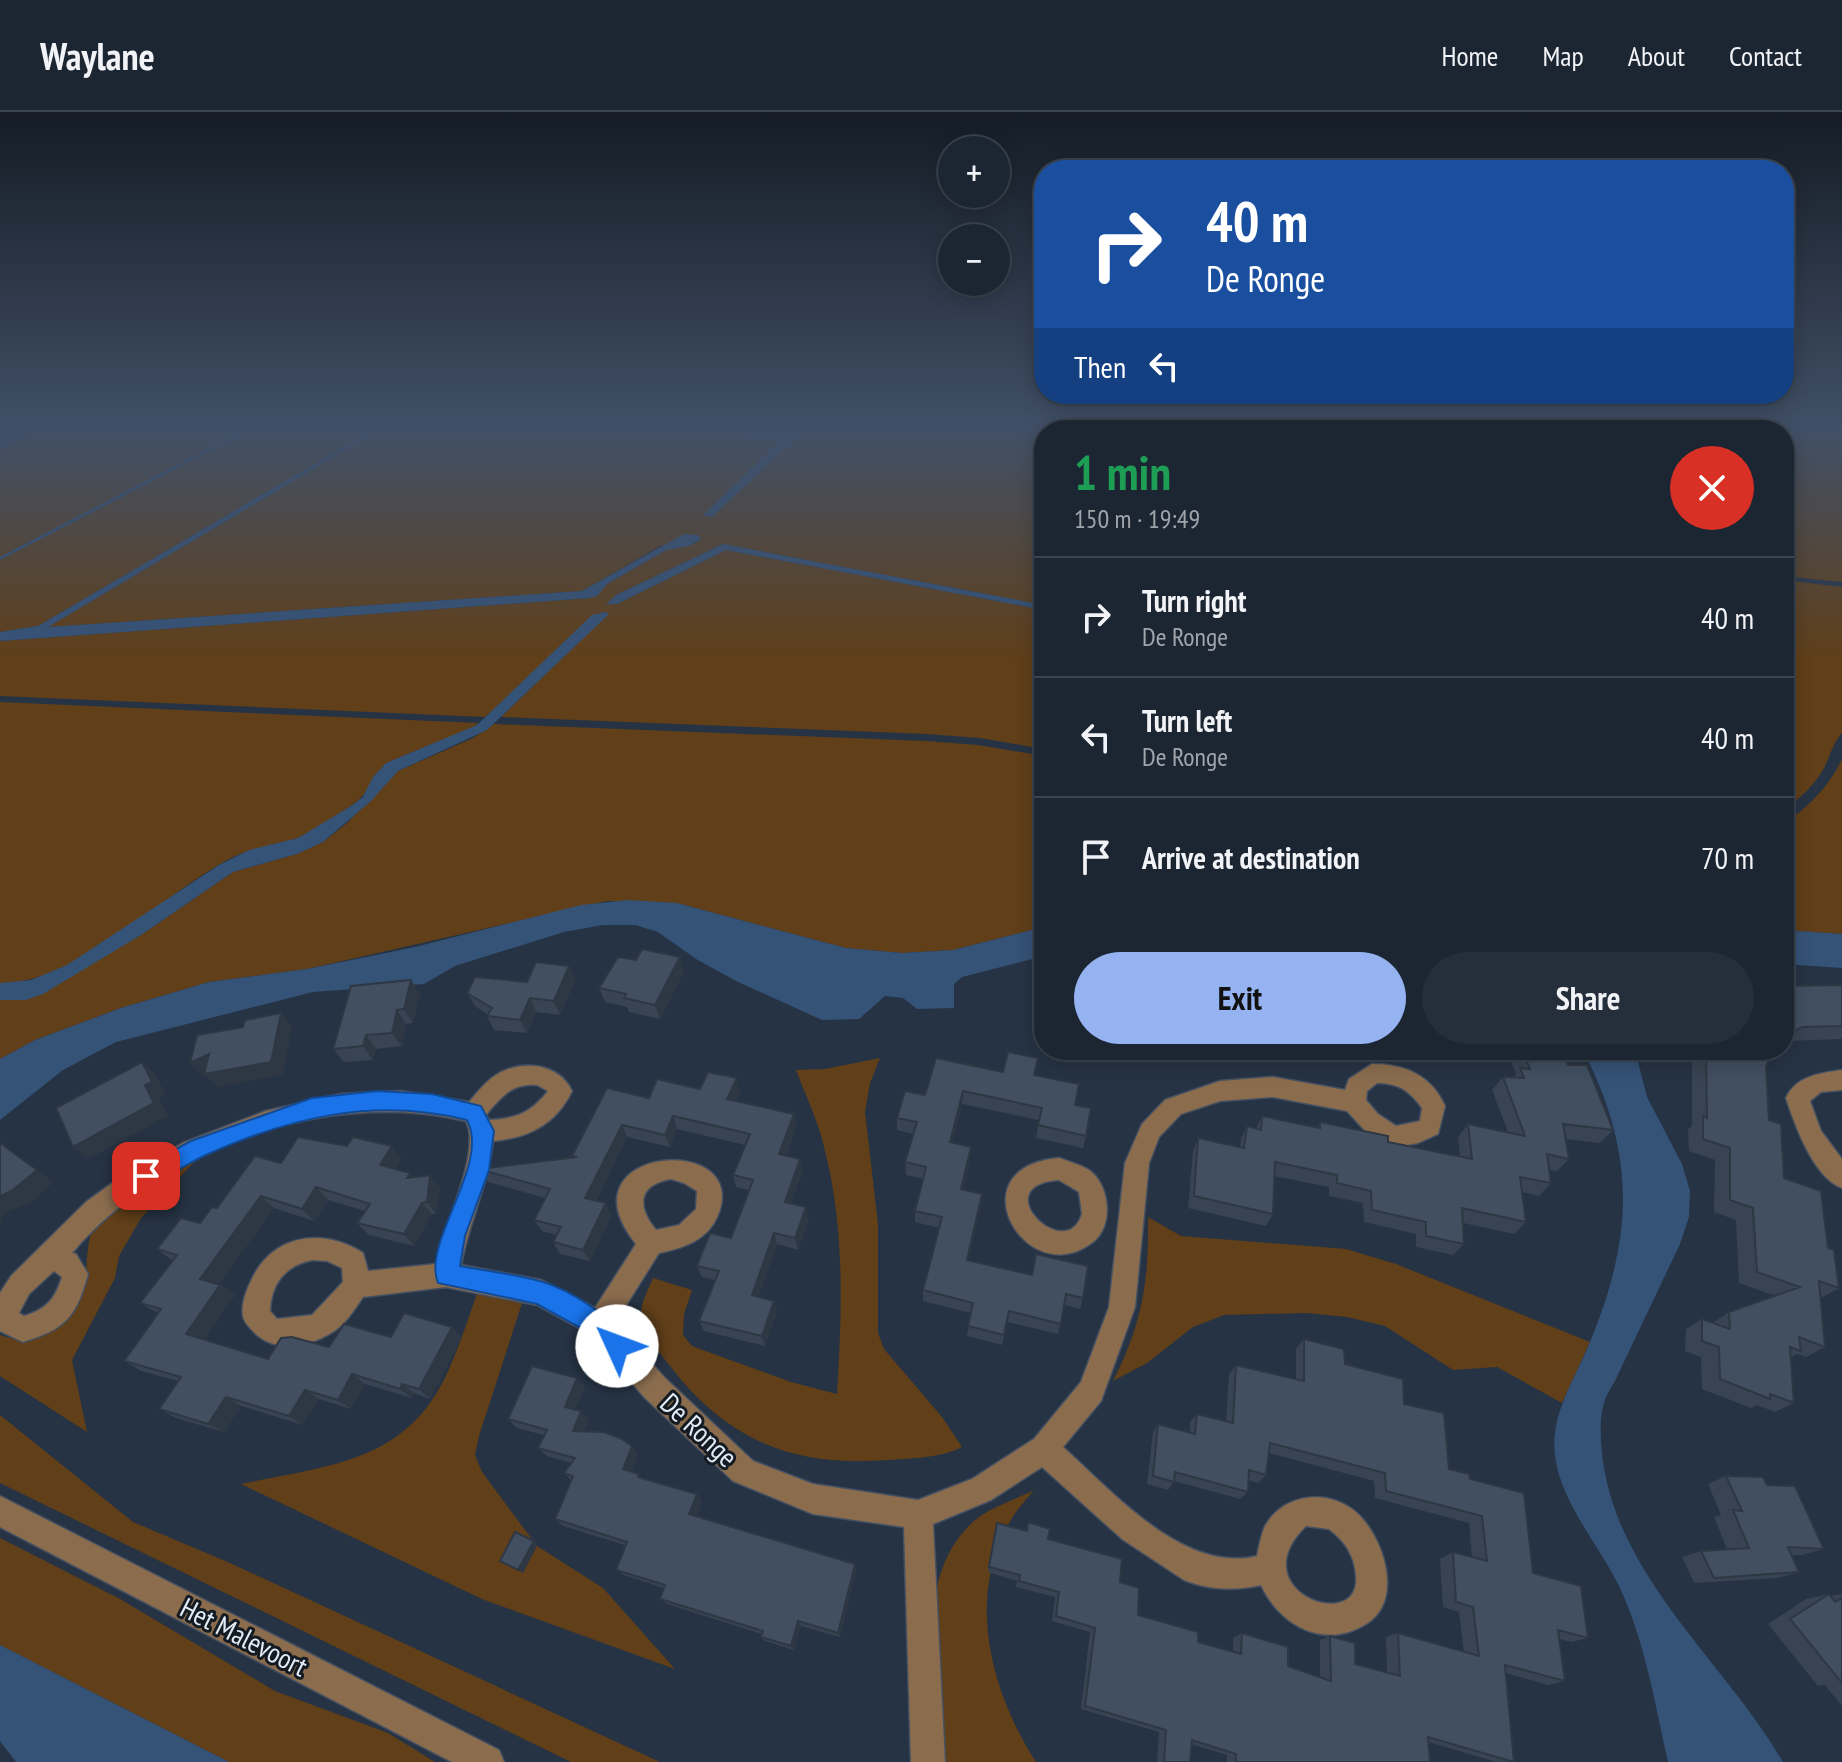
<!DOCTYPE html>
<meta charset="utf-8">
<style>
:root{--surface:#1c2633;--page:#252e3b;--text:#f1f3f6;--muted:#a0a5ac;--line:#3a434e;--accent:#95b2f1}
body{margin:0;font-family:"PT Sans Narrow",sans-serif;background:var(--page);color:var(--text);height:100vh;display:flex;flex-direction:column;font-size:30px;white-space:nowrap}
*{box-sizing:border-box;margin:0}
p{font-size:26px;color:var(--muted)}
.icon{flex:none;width:44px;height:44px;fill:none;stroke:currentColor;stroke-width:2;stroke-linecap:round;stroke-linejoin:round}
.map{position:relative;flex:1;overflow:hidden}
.side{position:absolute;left:1034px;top:308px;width:760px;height:640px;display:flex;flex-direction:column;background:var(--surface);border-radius:32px;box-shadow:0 4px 20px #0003,0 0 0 2px var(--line)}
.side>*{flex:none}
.top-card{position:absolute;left:1034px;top:48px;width:760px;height:244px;border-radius:32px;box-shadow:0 4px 20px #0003,0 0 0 2px var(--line);background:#1a4fa0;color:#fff;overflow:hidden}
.buttons{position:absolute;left:938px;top:24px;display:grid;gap:16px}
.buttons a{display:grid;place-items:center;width:72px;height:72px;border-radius:50%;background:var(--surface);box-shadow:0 4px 20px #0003,0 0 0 2px var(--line);font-size:40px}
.pin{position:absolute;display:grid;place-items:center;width:68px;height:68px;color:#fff;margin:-34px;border-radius:16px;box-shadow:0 4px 12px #0006}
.me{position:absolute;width:88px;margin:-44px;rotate:313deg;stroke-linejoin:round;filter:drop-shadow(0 0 6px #0008)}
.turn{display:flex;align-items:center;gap:28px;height:168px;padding:0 40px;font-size:36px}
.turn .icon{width:104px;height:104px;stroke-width:2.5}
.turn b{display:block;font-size:56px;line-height:68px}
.then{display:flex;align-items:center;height:76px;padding:0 40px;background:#0003;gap:16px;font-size:30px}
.round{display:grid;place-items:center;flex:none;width:84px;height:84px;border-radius:42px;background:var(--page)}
.head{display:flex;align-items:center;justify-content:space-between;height:136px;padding:0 40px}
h1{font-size:48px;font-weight:700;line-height:60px;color:#1e9e55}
.button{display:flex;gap:16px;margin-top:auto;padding:16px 40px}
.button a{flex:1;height:92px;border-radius:48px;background:var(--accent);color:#111;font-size:32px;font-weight:700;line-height:92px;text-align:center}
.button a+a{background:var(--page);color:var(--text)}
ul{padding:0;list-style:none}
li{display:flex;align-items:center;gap:24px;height:120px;padding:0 40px;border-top:2px solid var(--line)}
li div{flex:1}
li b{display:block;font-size:30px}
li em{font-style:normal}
header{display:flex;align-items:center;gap:48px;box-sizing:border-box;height:112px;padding:0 40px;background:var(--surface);border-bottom:2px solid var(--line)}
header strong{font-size:38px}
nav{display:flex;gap:44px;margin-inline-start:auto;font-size:28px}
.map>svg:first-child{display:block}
.green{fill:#603f19}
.water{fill:#355277}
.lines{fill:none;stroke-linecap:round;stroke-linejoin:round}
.minor-casing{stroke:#445061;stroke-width:3}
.minor{fill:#8b6d4e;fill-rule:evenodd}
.wall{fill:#384453}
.shaded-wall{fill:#2e3744}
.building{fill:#414f61;stroke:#2e3744;stroke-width:2}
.route{fill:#1a73e8;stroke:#114b97;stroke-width:2}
.labels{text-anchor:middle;stroke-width:6;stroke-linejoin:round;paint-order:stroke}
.near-street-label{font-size:28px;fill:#e3ebf7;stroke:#141b22}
</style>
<header>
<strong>Waylane</strong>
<nav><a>Home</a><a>Map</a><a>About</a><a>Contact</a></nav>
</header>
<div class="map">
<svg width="1842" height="1650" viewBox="0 0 1842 1650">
<rect width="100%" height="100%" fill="#263344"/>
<path class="green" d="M45,318H243L0,445V338Z
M251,318H372L38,514L0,520V448Z
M379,318H625L782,328L704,403L712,405L805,318H1044V493L723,432L616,483L607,492H617L726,438L1044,498V637L980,626L927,622L501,605L608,502L485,605L0,584V529L590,486L607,472L666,438L696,431L701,426L660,434L582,479L48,515Z
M1784,318H1842V470L1784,464Z
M1784,468L1842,475V621C1833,631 1830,644 1824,656C1815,673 1800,686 1784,698Z
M0,590L479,611C453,631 418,635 390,650C375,658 369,681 355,691C336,704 313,721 292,728C272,734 252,736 233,745C163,780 80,872 0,871Z
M494,612L926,629L978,633L1044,644V815L953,838L902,841L846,836L677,791L607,789L307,857L209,870L121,896L35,928L0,947V888H26L141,823L233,760L297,742L323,730L347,711L398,659L473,626Z
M1842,647V822L1784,818V712C1810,693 1828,676 1842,647Z
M880,946L870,971L865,1000L878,1112V1221L884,1237L942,1305L962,1335C941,1346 912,1346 889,1348C794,1355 729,1330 670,1254C659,1239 640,1221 641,1201C641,1190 649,1176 653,1166L692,1178L684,1202L683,1223L692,1234L791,1270L837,1282C842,1202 845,1117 825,1039C819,1011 806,984 796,958L825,957Z
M199,1045L141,1106L119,1144L115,1166L72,1248L87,1320L0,1264V1223C36,1237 69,1212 82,1178C90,1158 83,1131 96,1112C109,1092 175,1058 199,1045Z
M1148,1105L1181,1124L1346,1137L1396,1152L1590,1230L1562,1291L1497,1255L1453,1258L1385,1214L1347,1205L1306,1201L1224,1203L1193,1215L1147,1251L1113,1269C1142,1213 1149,1169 1148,1105Z
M477,1182L523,1188L479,1324L475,1343L482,1360L537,1434L603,1476L675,1557L482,1487L241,1372C330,1353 408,1351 449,1257C460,1232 468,1207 477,1182Z
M0,1303L133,1410L230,1451L660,1650H571L0,1371Z
M1034,1378C1026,1388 1017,1397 1011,1408C965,1484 991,1580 1036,1650H946C934,1576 909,1459 979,1405C994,1394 1017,1387 1034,1378Z
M0,1426L120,1487L275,1579L388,1621L435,1650H229L0,1533Z"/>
<path class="water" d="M243,318H251L0,448V445Z
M372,318H379L48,515L582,479L684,422L698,423L701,427L689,434L666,438L607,472L597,484L590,486L0,529V520L38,514Z
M625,318L786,324L792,318H805L712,405L703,403L781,328Z
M723,432L1044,493V498L726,438L617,492H606L616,483Z
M605,500L609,502L487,618L398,659L371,689L323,730L297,742L233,760L141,823L43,882L26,888H0V871L31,868L67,853L219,753L249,738L298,726L351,694L362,686L373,665L386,651L477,613L592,503Z
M628,788L677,791L846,836L902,841L953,838L1044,815V844L962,865L954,872V896L917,897L903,886L885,884L859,907L822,908L738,870L696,847L658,820L635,813H603L564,820L455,854L424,872L313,880L116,930L63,958L0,1008V947L35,928L121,896L209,870L307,857L415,835L581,793Z
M1784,818L1842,822V856L1784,852Z
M1583,938H1635L1647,985L1682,1052L1690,1079L1689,1105L1680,1132L1614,1271C1601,1290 1600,1305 1601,1328C1607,1458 1722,1545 1783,1650H1668C1655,1592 1645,1529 1619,1474C1599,1433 1561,1391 1555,1344C1550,1301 1575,1268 1590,1230C1634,1123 1636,1042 1583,938Z
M0,1533L229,1650H16L0,1629Z"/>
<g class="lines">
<defs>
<path id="minor" d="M1372,952C1405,952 1431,963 1445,994L1438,1022L1418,1031L1396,1035L1370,1024L1347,999L1273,985L1220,989L1181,1002L1159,1025L1149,1051L1135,1195L1101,1289L1063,1335C1113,1380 1184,1462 1257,1444C1259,1434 1261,1423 1265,1414C1284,1380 1332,1376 1359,1403C1384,1428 1404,1489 1366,1512C1324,1538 1280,1514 1261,1473C1236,1479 1208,1478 1184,1468L1122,1427L1042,1355L991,1388L933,1412L945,1650H911L904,1415L813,1402L733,1369L645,1286L590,1222L537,1193L446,1175L363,1185C354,1198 345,1213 331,1221C307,1236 272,1241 253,1219C249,1215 244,1210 243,1204C241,1193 246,1179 251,1169C272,1122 323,1115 363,1141L368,1159L436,1152C443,1116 482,1039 466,1009C328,976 164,1034 72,1141L76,1142L88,1162C76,1205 66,1217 23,1230L0,1219V1181L11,1164L86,1090L115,1069L183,1031L266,999L341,982L401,979L469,990C477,981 485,970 496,963C521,947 559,951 572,979C556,1012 529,1026 493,1029C488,1072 469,1111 461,1153L541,1168L595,1196L636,1132C557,1034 752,1019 718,1103C708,1128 684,1136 659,1141L615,1211L665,1266L753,1349L813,1372L918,1388L972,1367L1034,1327L1081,1270L1109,1195L1125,1051L1142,1012L1165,988L1220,969L1273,965L1345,978L1349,967ZM1377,971C1398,971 1409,978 1422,996L1420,1009L1396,1014L1378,1002L1366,988L1367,979ZM537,973L548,979C532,1000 516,1007 489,1008L486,1003C501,985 512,971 537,973ZM671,1067L684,1071L697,1079L696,1097L679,1113L656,1118C637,1095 637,1073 671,1067ZM313,1148L327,1149L342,1156L343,1170L312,1203L277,1207L270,1199C271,1172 285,1153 313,1148ZM54,1159L62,1165C55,1187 47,1197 24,1204L19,1201L29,1182ZM1306,1414L1329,1417C1345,1429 1355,1444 1356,1464C1361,1523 1239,1479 1306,1414Z
M1842,958V978L1821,980L1810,989L1821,1019L1842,1047V1076C1813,1065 1795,1013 1786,986C1796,964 1820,961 1842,958Z
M1060,1046C1069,1050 1081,1053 1089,1058C1110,1073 1114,1114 1093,1130C1026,1182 953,1054 1060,1046ZM1059,1068L1079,1080L1082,1102C1066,1154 984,1073 1059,1068Z
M0,1384L499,1638L504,1650H452L0,1415Z"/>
</defs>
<use href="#minor" class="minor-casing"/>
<use href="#minor" class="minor"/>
</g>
<path class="wall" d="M569,854L575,868L560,903L536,900L527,921L494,918L487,904L488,903L475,894L467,881L527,870Z
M684,859L660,907L629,900L627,895L605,890L599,876Z
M411,868L420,882L413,911L406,912L402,934L376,937L373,948L344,950L333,937Z
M1842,873V927L1786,929L1784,930V874Z
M1507,938H1562L1568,953L1613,1018L1600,1031L1565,1027L1569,1047L1557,1059L1549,1058L1551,1071L1539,1084L1522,1080L1526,1110L1514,1122L1463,1111L1464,1132L1453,1143L1416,1135V1122L1364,1110L1363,1091L1329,1084V1075L1274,1064L1273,1102L1266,1114L1188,1096L1193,1039L1198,1026L1240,1035L1241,1027L1247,1014L1256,1016L1262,1004L1317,1016L1320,1010L1388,1030L1460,1045L1458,1025L1468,1012L1508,1020L1492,978L1503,965L1513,966L1516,962Z
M1704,938H1773L1766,955L1769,1008L1784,1066L1828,1136L1839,1176L1821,1186L1825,1235L1806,1245L1797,1242L1791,1245L1794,1291L1775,1300L1757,1293L1751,1296L1702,1277L1701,1245L1685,1239L1686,1217L1702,1207L1713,1211L1729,1200L1776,1184L1739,1171L1736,1108L1714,1100L1715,1048L1689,1039L1688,1017L1692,1014V950Z
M1003,960L1035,963L1075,993L1086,1024L1083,1036L1036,1026L1039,1008L962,992L952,1031L970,1047L963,1077L982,1082L981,1094L968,1148L1083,1186L1080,1197L1064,1193L1058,1222L1007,1210L1002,1233L967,1224L971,1201L923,1189V1178L939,1116L915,1110V1099L923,1067L906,1063L905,1050L914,1022L897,1018V1006L925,983Z
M700,977L740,979L736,989L794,1002L796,1015L786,1044L800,1047L803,1059L791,1091L809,1107L798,1138L777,1132L758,1185L774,1189L777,1200L765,1234L704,1219L699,1209L715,1168L702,1165L697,1154L731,1126L749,1078L736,1075L733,1063L745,1033L677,1017L670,1035L627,1025L596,1089L612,1103L590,1149L560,1142L553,1130L556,1123L542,1119L534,1108L545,1086L488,1070L479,1057L573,1045L572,1044L649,986Z
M402,1047L395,1058L413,1066L430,1063L440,1076L436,1102H432L414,1134L369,1123L357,1111L365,1099L328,1088L314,1109L274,1096L219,1172L235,1183L204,1228L268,1247L452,1215L462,1225L430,1287L414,1281L412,1286L365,1272L351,1297L319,1287L303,1313L241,1294L224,1320L176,1306L159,1297L178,1269L141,1259L124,1249L158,1201L140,1191L173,1149L157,1137L200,1111L217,1096L281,1051Z
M1304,1227L1404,1292L1449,1357L1470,1367L1533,1461L1588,1526L1571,1530L1559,1527L1565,1569L1548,1573L1506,1561L1514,1650H1496L1429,1630L1430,1650H1227V1643L1191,1632L1190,1650H1157L1159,1620L1081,1597L1090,1520L1052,1509L1055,1485L1016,1475L1017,1469L988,1460L996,1418L1025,1419L1028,1410L1048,1427L1120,1470L1138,1503L1198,1530L1233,1539V1526L1242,1521L1288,1554L1320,1565V1528L1330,1524L1355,1552L1387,1561L1386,1525L1398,1521L1464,1540L1459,1500L1443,1495L1440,1447L1453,1440L1472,1446L1469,1411L1375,1386L1374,1369L1269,1341L1266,1363L1258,1371L1248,1368V1380L1240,1387L1174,1369L1168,1378L1147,1372L1153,1320L1158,1312L1190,1320V1310L1197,1302L1226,1309L1229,1262L1236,1253L1296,1267V1237Z
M577,1266L585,1275L575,1298L589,1308L584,1320L632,1334L638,1343L632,1360L643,1366L697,1382L702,1389L696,1404L856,1458L840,1525L801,1514L794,1538L765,1529L761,1525L762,1522L667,1492L660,1487L664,1476L624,1463L616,1458L625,1433L563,1414L555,1407L571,1368L564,1361L571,1351L547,1344L538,1336L544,1323L517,1316L508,1307Z
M1726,1364L1767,1373L1824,1437L1802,1443H1792L1799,1460L1778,1466L1694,1471L1682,1445L1701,1439L1727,1437L1714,1405L1721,1403L1708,1372Z
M1829,1482L1831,1484L1842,1482V1594L1825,1573L1818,1574L1768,1512L1806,1487Z"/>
<path class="shaded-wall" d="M680,845L684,859L660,907L655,893Z
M569,854L575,868L560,903L554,889Z
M411,868L420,882L413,911L404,897Z
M530,886L536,900L527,921L520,908Z
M397,898L406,912L402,934L392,921Z
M281,901L292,915L283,963L217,975L205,963L203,965L190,951L209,942Z
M1802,915L1786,929L1784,930V925Z
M366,923L376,937L373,948L363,934Z
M142,950L156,963L166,983L159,986L168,1004L89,1047L73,1035L145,973Z
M737,966L740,979L731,1000L727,987Z
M963,979L962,992L949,1043L950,1030Z
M794,1002L796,1015L782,1054L779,1042Z
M673,1004L677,1017L670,1035L665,1023Z
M622,1013L627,1025L591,1098L585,1086Z
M0,1031L54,1070L31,1090L4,1102L0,1116Z
M392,1034L402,1047L390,1066L380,1053Z
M971,1035L970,1047L960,1089L961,1077Z
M800,1047L803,1059L787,1102L785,1090Z
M430,1063L440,1076L436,1102L427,1090Z
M316,1075L328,1088L314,1109L302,1097Z
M982,1082L981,1094L966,1159L967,1148Z
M261,1084L274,1096L215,1178L200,1167Z
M422,1091L432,1102L414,1134L404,1122Z
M606,1091L612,1103L590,1149L583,1138Z
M806,1095L809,1107L798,1138L795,1126Z
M774,1121L777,1132L755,1194L752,1183Z
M220,1173L235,1183L201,1232L186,1222Z
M774,1189L777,1200L765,1234L762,1224Z
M452,1215L462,1225L430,1287L419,1277Z
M352,1262L365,1272L351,1297L338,1288Z
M577,1266L585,1275L573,1304L565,1295Z
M402,1272L414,1281L412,1286L400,1277Z
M305,1278L319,1287L303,1313L289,1304Z
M226,1285L241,1294L224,1320L208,1312Z
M581,1299L589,1308L581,1328L573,1319Z
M632,1334L638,1343L630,1365L623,1357Z
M697,1382L702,1389L695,1409L689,1402Z
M534,1429L538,1432L523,1461L518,1458Z
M855,1452L856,1458L840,1525L838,1521Z
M798,1509L801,1514L794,1538L791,1534Z"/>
<path class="building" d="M642,837L680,845L655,893L624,886L626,882L599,876L618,845L636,848Z
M536,850L569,854L554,889L530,886L520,908L487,904L492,896L467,881L475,865L527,870Z
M411,868L404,897L397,898L392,921L366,923L363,934L333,937L351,874Z
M1842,873V914L1802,915L1784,925V874Z
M281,901L271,950L204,962L209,942L190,951L197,923L243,915L245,908Z
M1522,938H1562L1568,953H1587L1613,1018L1563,1012L1569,1047L1547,1042L1551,1071L1520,1065L1526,1110L1462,1096L1464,1132L1426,1124V1110L1372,1098L1371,1079L1337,1071V1063L1275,1050L1273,1102L1194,1084L1198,1026L1244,1036L1247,1014L1261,1018L1262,1004L1320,1016V1010L1388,1024V1030L1472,1047L1468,1012L1525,1024L1503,965L1524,966L1520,956L1530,957Z
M1706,938H1773L1766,955L1769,1008L1781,1012L1784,1066L1821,1079L1828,1136L1834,1138L1839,1176L1819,1169L1825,1235L1799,1225L1801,1239L1790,1235L1794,1291L1770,1282V1287L1720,1267L1719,1235L1702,1229V1207L1730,1217L1729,1200L1800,1175L1757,1160L1753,1096L1730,1088V1036L1703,1027V1004L1707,1006Z
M1008,940L1038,946L1034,963L1079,972L1075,993L1091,996L1086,1024L1038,1013L1042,996L963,979L950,1030L971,1035L961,1077L982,1082L967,1148L1032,1163L1036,1142L1088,1154L1083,1186L1066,1182L1061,1212L1009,1199L1004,1223L968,1214L973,1191L923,1178L942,1105L915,1099L926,1055L905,1050L917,1010L897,1006L905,979L925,983L936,946L1003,960Z
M142,950L152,970L145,973L154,991L73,1035L56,996Z
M708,960L737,966L727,987L794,1002L779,1042L800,1047L785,1090L806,1095L795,1126L774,1121L752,1183L774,1189L762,1224L699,1209L719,1159L697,1154L710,1121L731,1126L753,1068L733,1063L750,1022L673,1004L665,1023L622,1013L585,1086L606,1091L583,1138L553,1130L561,1115L534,1108L550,1077L479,1057L577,1045L572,1044L607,976L649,986L657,967L700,977Z
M298,1025L347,1034L353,1025L392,1034L380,1053L410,1061L407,1066L430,1063L427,1090L422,1091L404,1122L357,1111L370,1092L316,1075L302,1097L261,1084L200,1167L220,1173L186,1222L268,1247L281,1226L292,1225L329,1235L344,1212L391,1225L404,1201L452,1215L419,1277L402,1272L400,1277L352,1262L338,1288L305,1278L289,1304L226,1285L208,1312L159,1297L181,1265L124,1249L161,1197L140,1191L177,1143L157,1137L181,1106L200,1111L212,1095L217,1096L255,1044L281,1051Z
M0,1031L37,1058L13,1078L0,1084Z
M1304,1227L1344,1237L1345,1252L1403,1267L1404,1292L1444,1301L1449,1357L1469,1362L1470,1367L1524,1381L1533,1461L1581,1474L1588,1526L1558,1518L1565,1569L1505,1553L1514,1650L1428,1625L1430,1650H1236V1642L1192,1628L1190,1650H1164L1166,1618L1085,1594L1095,1516L1056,1504L1059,1480L1019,1469L1020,1463L989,1455L997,1411L1027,1419L1028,1410L1050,1417L1048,1427L1122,1447L1120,1470L1139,1476L1138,1503L1198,1520V1530L1241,1542L1242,1521L1288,1535V1554L1331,1569L1330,1524L1355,1531V1552L1400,1564L1398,1521L1479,1544L1473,1495L1456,1490L1453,1440L1487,1449L1482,1404L1386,1379L1385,1361L1270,1331L1266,1363L1249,1358L1248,1380L1175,1360L1174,1370L1153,1364L1158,1312L1195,1322L1197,1302L1233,1311L1236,1253L1304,1269Z
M532,1254L577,1266L565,1295L581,1299L573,1319L604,1320L622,1327L632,1334L623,1357L639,1362L638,1365L697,1382L689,1402L855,1452L838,1521L798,1509L791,1534L761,1525L763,1519L660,1487L665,1473L616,1458L627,1430L555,1407L573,1364L564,1361L575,1346L538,1336L547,1318L508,1307Z
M1726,1364L1763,1365L1767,1373L1795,1374L1824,1437L1788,1435L1799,1460L1714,1466L1701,1439L1749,1436L1733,1398L1742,1399Z
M515,1420L534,1429L518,1458L500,1449Z
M1829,1482L1835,1490L1842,1486V1571L1790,1507Z"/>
<linearGradient id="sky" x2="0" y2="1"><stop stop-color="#151c25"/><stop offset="0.58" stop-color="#415067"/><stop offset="1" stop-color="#415067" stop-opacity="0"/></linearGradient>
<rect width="1842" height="549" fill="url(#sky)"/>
<path class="route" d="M377,979L432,982L481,994L494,1019L489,1058L465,1124L460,1154C486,1159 514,1162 540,1169C568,1177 618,1207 630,1234L626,1243L617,1246L609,1243L590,1221L537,1192L438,1171C421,1130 491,1053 467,1008C374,985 291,1005 206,1043C186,1052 167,1066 146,1074L139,1071L135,1064L139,1057L191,1029L312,986Z"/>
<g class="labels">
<g class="near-street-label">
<text transform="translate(699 1318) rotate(43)" y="10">De Ronge</text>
<text transform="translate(244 1525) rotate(27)" y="10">Het Malevoort</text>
</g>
</g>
</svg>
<div class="buttons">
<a>+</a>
<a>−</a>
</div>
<div class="pin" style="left:146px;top:1064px;background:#d93025"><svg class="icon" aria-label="arrive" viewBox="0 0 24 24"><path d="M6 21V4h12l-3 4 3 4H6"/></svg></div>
<svg class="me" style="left:617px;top:1234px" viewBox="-20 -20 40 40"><circle r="19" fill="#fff"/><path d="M0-13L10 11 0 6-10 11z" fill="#1a73e8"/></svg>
<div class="top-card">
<div class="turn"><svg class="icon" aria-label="right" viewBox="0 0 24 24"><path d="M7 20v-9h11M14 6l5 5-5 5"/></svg><div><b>40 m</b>De Ronge</div></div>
<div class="then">Then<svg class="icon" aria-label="left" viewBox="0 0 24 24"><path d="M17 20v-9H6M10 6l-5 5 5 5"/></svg></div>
</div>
<section class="side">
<div class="head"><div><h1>1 min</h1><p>150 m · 19:49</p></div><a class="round" style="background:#d93025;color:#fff"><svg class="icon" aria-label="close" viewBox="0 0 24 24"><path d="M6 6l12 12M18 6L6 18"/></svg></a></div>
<ul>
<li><svg class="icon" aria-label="right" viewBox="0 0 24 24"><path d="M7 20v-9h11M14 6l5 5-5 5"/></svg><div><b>Turn right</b><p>De Ronge</p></div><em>40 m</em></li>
<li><svg class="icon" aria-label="left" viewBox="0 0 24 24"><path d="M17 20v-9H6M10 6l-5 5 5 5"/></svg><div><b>Turn left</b><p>De Ronge</p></div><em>40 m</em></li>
<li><svg class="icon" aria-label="arrive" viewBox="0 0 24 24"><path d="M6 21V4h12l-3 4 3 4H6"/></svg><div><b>Arrive at destination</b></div><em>70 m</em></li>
</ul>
<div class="button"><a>Exit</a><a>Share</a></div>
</section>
</div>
